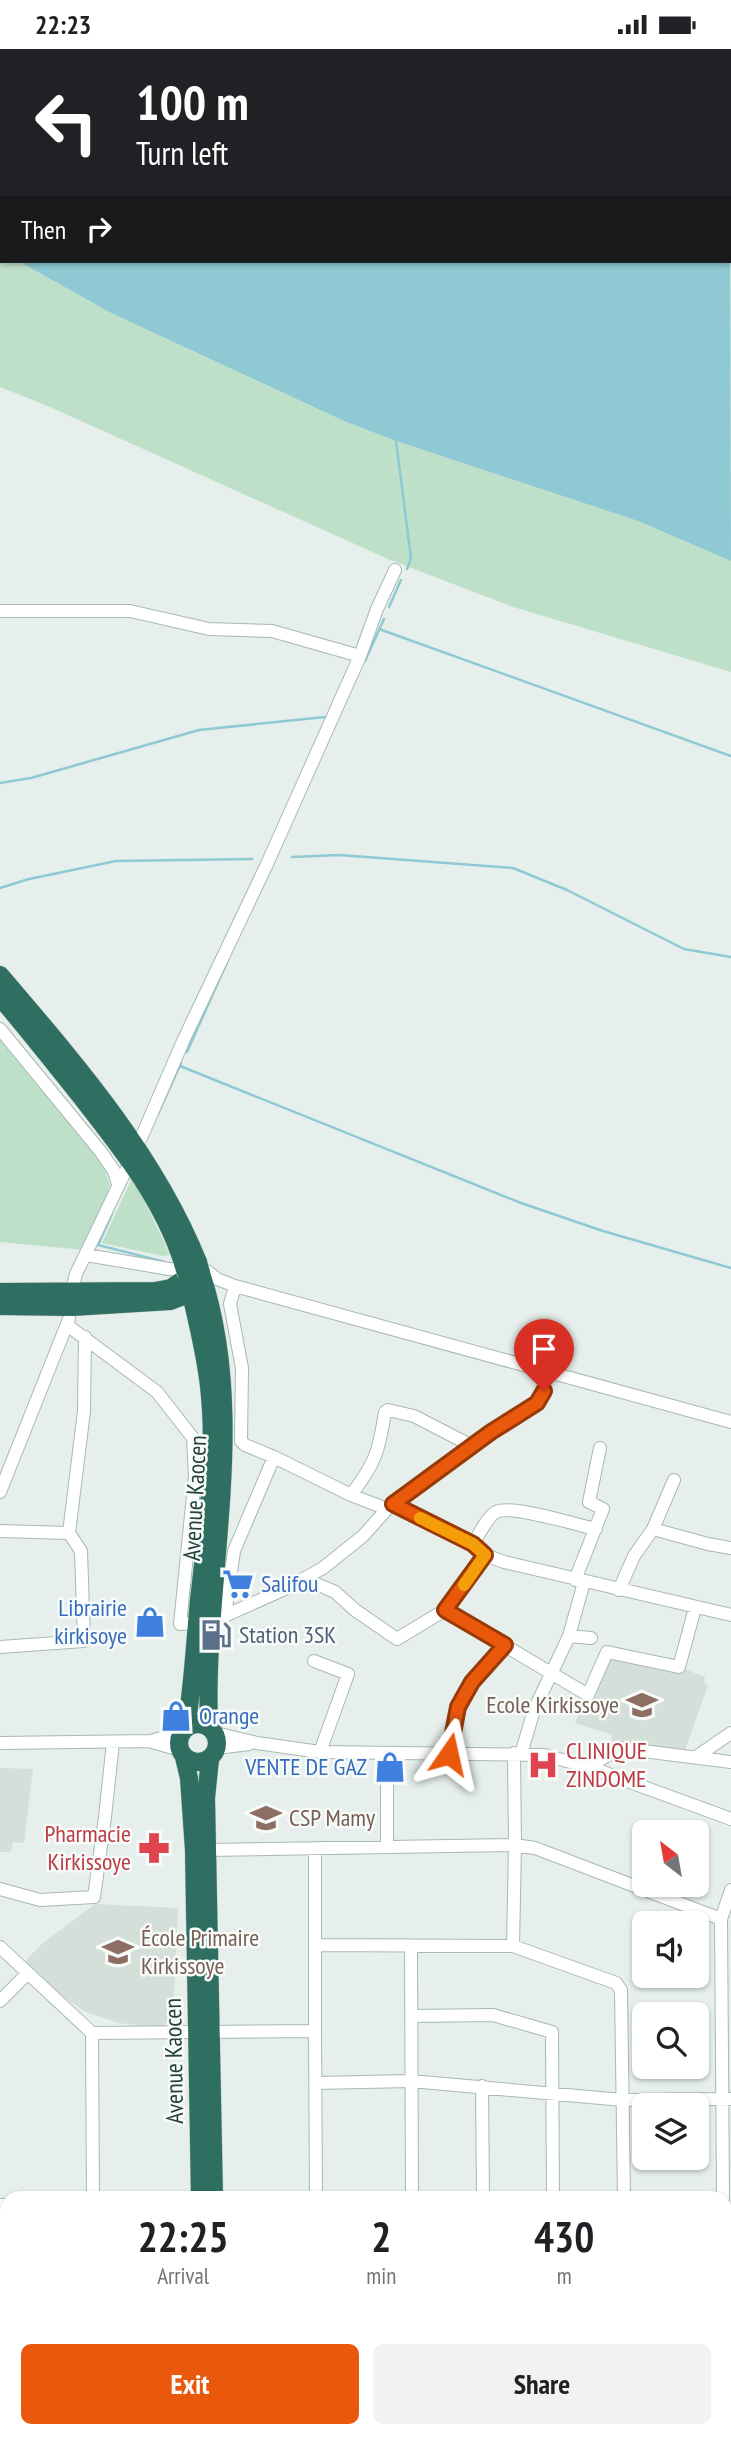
<!DOCTYPE html>
<meta charset="utf-8">
<style>
:root{--surface:#fff;--page:#f2f2f2;--text:#202124;--muted:#757577;--accent:#ea580c}
body{margin:0;font-family:"PT Sans Narrow",sans-serif;background:var(--page);color:var(--text);height:100vh;display:flex;flex-direction:column;font-size:26px;white-space:nowrap}
*{box-sizing:border-box;margin:0}
p{font-size:23px;color:var(--muted)}
.icon{flex:none;width:38px;height:38px;fill:none;stroke:currentColor;stroke-width:2;stroke-linecap:round;stroke-linejoin:round}
.map{position:relative;flex:1;overflow:hidden}
.panel{position:absolute;left:0px;top:2142px;width:732px;height:247px;display:flex;flex-direction:column;background:var(--surface);border-radius:21px 21px 0 0;box-shadow:0 2px 5px #0004}
.panel>*{flex:none}
.hud{position:absolute;left:0px;top:0px;width:732px;height:214px;box-shadow:0 2px 5px #0004;background:#202124;color:#fff;overflow:hidden}
.needle{width:46px;rotate:329deg}
.tools{position:absolute;left:632px;top:1771px;display:grid;gap:14px}
.tools a{display:grid;place-items:center;width:77px;height:77px;border-radius:10px;background:var(--surface);box-shadow:0 2px 5px #0004;font-size:35px}
.pin{position:absolute;display:grid;place-items:center;width:60px;height:60px;color:#fff;margin:-72px -30px;border-radius:50% 50% 50% 0;rotate:-45deg;box-shadow:0 0 7px #0007}
.pin .icon{rotate:45deg}
.me{position:absolute;width:77px;margin:-38px;rotate:11deg;stroke-linejoin:round;filter:drop-shadow(0 0 5px #0008)}
.turn{display:flex;align-items:center;gap:24px;height:147px;padding:0 21px;font-size:32px}
.turn .icon{width:91px;height:91px;stroke-width:2.5}
.turn b{display:block;font-size:49px;line-height:60px}
.then{display:flex;align-items:center;height:66px;padding:0 21px;background:#0003;gap:14px;font-size:26px}
.eta{display:flex;justify-content:space-evenly;align-items:center;height:119px;text-align:center}
.eta b{font-size:42px;font-weight:700;line-height:49px}
.button{display:flex;gap:14px;margin-top:auto;padding:14px 21px}
.button a{flex:1;height:80px;border-radius:10px;background:var(--accent);color:#fff;font-size:28px;font-weight:700;line-height:80px;text-align:center}
.button a+a{background:var(--page);color:var(--text)}
.status{display:flex;justify-content:space-between;align-items:center;height:49px;padding:0 35px;background:var(--surface);direction:ltr}
.status svg{height:19px;fill:currentColor}
.map>svg:first-child{display:block}
.built{fill:#d4dfda}
.green{fill:#bfe0c8}
.water{fill:#8ec9d4}
.lines{fill:none;stroke-linecap:round;stroke-linejoin:round}
.stream{stroke:#8ec9d4;stroke-width:2.5}
.minor-casing{stroke:#a8b8b2;stroke-width:14}
.highway-casing{stroke:#c2cac8;stroke-width:19}
.minor{stroke:#fff;stroke-width:12}
.highway{stroke:#2f6f62;stroke-width:18}
.highway-bridge-casing{stroke:#c2cac8;stroke-width:19;stroke-linecap:butt}
.highway-bridge{stroke:#2f6f62;stroke-width:18}
.route-casing{stroke:#983908;stroke-width:18}
.route{stroke:#ea580c;stroke-width:12}
.slow{stroke:#f59e0b;stroke-width:12}
.labels{text-anchor:middle;stroke-width:5;stroke-linejoin:round;paint-order:stroke}
.street-label{font-size:24px;fill:#24423a;stroke:#f7fbf9}
.shop-label{font-size:24px;fill:#366cbe;stroke:#f7fbf9;text-anchor:start}
.service-label{font-size:24px;fill:#4e5e75;stroke:#f7fbf9;text-anchor:start}
.education-label{font-size:24px;fill:#785e54;stroke:#f7fbf9;text-anchor:start}
.health-label{font-size:24px;fill:#be3a42;stroke:#f7fbf9;text-anchor:start}
</style>
<div class="status"><b>22:23</b><svg viewBox="0 0 49 12"><path d="M0 12V9h3v3zM5 12V6h3v6zM10 12V3h3v9zM15 12V0h3v12zM26 1h20v11H26zM47 4h2v5h-2z"/></svg></div>
<div class="map">
<svg width="731" height="2388" viewBox="0 0 731 2388">
<rect width="100%" height="100%" fill="#e6efeb"/>
<path class="built" d="M606,1598L682,1619L705,1628L704,1633L708,1636L682,1710L611,1698L612,1686L575,1674Z
M0,1719L33,1720L24,1794L13,1793L11,1803H0Z
M95,1855L178,1859L173,1971L159,1979L119,1974L86,1963L58,1945L24,1913L42,1895Z"/>
<path class="green" d="M309,0H731V74L730,2H314Z
M0,202L2,212H18L111,264L344,372L396,392L638,472L731,512V623L513,558L388,510L50,358L0,338Z
M0,985L103,1114L110,1137L85,1201L0,1193Z
M133,1127L170,1206L163,1207L102,1194Z"/>
<path class="water" d="M0,0H309L314,2H2V203L0,202Z
M730,74L731,512L638,472L396,392L344,372L111,264L18,212H730Z
M731,2308V2388H585L594,2382H724L725,2309Z
M458,2382H508L500,2388H447Z"/>
<g class="lines">
<path class="stream" d="M396,392L411,509L407,520
M389,558L401,531
M379,580L731,707
M365,612L384,570
M0,734L31,729L199,681L325,668
M292,808L339,806L513,819L567,841L684,900L731,908
M0,839L29,830L116,812L252,810
M187,1003L228,911
M180,1017L521,1154L603,1182L731,1219
M158,1065L181,1014
M112,1165L98,1196L165,1213"/>
<defs>
<path id="minor" d="M0,562H130L209,580L272,582L360,607
M0,980L101,1103L114,1122L118,1135
M141,1089L184,990L267,815L360,607L377,560L395,521
M86,1206L169,1220L207,1222L217,1230L235,1237L731,1373
M235,1237L230,1255L242,1319L241,1392L245,1396L274,1408
M72,1249V1241L76,1225L126,1121
M67,1276L157,1343L193,1389L195,1427L180,1575L211,1573L289,1538L323,1519L363,1487L387,1460L491,1383L537,1354L544,1342
M0,1443L69,1270
M351,1446C375,1415 379,1402 385,1363L388,1361L414,1367L472,1397
M393,1455L473,1495L485,1506L504,1513L731,1566
M653,1480L708,1495L731,1499
M0,1482L69,1484
M473,1495C479,1486 487,1468 496,1463C511,1455 577,1476 596,1480
M485,1506L445,1561L588,1646L607,1603L679,1618L695,1559
M305,1530L335,1543L355,1561L397,1590L445,1561
M575,1531L603,1460L589,1453L600,1399
M619,1541L634,1507L653,1480L674,1431
M225,1567L234,1502L274,1408L351,1446L387,1460
M569,1587L591,1589
M0,1598L84,1592L81,1502L69,1484L84,1362L85,1288
M314,1612L348,1625L320,1703
M215,1684L257,1694L320,1703L544,1706L589,1718L731,1770
M152,1693L180,1701
M0,1694L151,1692L182,1683
M217,1699L249,1695
M448,1705L458,1658L472,1633L505,1596
M521,1705L534,1661L569,1587L584,1533
M696,1708L731,1684
M589,1718L619,1699L731,1713
M387,1798V1704
M207,1801L515,1796L535,1799L721,1870
M0,1840L40,1851L94,1848L105,1768L113,1693
M316,1896L513,1897L616,1934L621,1941L624,2149
M411,1897L412,2149
M513,1897L515,1796L514,1704
M0,1898L92,1984L315,1982V1799
M0,1952L28,1924
M412,1967L493,1966L552,1983L553,2149
M315,1982L316,2149
M92,1984L93,2149
M316,2034L411,2032L623,2051L731,2050
M482,2037L483,2149
M723,2149L721,1870L731,1841
M0,2156H7
M724,2169L731,2213
M724,2247L731,2246
M0,2301L7,2302
M94,2382V2388
M326,2382V2388"/>
<path id="highway" d="M0,926C75,1014 154,1104 198,1213
M0,948C28,981 55,1015 82,1049C122,1100 163,1151 183,1214
M201,1224C250,1372 203,1527 209,1678
M0,1243L155,1242L171,1239L187,1228
M0,1257L72,1258L170,1252L186,1246L199,1237
M179 1694a19 19 0 1 1 38 0a19 19 0 1 1-38 0Z
M186,1679C193,1636 195,1594 199,1551C207,1480 217,1408 209,1337C205,1300 195,1264 187,1227
M184,1708L189,1729L194,1801L200,2149
M210,1710L206,1749L214,2149
M204,2382V2388
M219,2382V2388"/>
</defs>
<use href="#minor" class="minor-casing"/>
<use href="#highway" class="highway-casing"/>
<use href="#minor" class="minor"/>
<use href="#highway" class="highway"/>
<defs>
<path id="highway-bridge" d="M198,1213L201,1224
M183,1214L187,1227"/>
</defs>
<use href="#highway-bridge" class="highway-bridge-casing"/>
<use href="#highway-bridge" class="highway-bridge"/>
</g>
<g class="lines">
<defs>
<path id="route" d="M449,1705L458,1658L472,1633L505,1596L445,1561L485,1506L473,1495L393,1455L491,1383L537,1354L544,1342"/>
</defs>
<use href="#route" class="route-casing"/>
<use href="#route" class="route"/>
<path class="slow" d="M420,1469L473,1495L485,1506L464,1536"/>
</g>
<defs>
<symbol id="supermarket-bare" viewBox="-9 -9 18 18"><path d="M-6-5.5h2.5l.6 2H6L4.5 2H-2.5L-4.4-4H-6ZM-1.5 3.2a1.3 1.3 0 1 0 .1 0ZM3 3.2a1.3 1.3 0 1 0 .1 0Z" fill="#3f7fe0" stroke="#f7fbf9" stroke-width="2.5" paint-order="stroke"/></symbol>
<symbol id="shop-bare" viewBox="-9 -9 18 18"><path d="M-5-2.5h2.3a2.7 3.5 0 0 1 5.4 0H5L5.5 6h-11ZM-1.5-2.5h3a1.5 2.3 0 0 0-3 0Z" fill="#3f7fe0" stroke="#f7fbf9" stroke-width="2.5" paint-order="stroke"/></symbol>
<symbol id="fuel-bare" viewBox="-9 -9 18 18"><path d="M-5.5-6h7V0h2V4h1.3V-2.5L3-4.5l.8-.8L6-3V5H2.5V1h-1V6h-7ZM-4.2-4.7v3.2H.2V-4.7Z" fill="#5c6f8a" stroke="#f7fbf9" stroke-width="2.5" paint-order="stroke"/></symbol>
<symbol id="school-bare" viewBox="-9 -9 18 18"><path d="M0-5L7-2L0 1L-7-2ZM-4 1L0 2.5L4 1V4Q0 6-4 4Z" fill="#8d6e63" stroke="#f7fbf9" stroke-width="2.5" paint-order="stroke"/></symbol>
<symbol id="hospital-bare" viewBox="-9 -9 18 18"><path d="M-5-5h3v3.5h4V-5h3V5h-3V1.5h-4V5h-3Z" fill="#e0444e" stroke="#f7fbf9" stroke-width="2.5" paint-order="stroke"/></symbol>
<symbol id="pharmacy-bare" viewBox="-9 -9 18 18"><path d="M-2-6h4v4h4v4h-4v4h-4v-4h-4v-4h4Z" fill="#e0444e" stroke="#f7fbf9" stroke-width="2.5" paint-order="stroke"/></symbol>
</defs>
<g fill-rule="evenodd">
<use href="#supermarket-bare" x="216" y="1513" width="44" height="44"/>
<use href="#shop-bare" x="128" y="1551" width="44" height="44"/>
<use href="#fuel-bare" x="194" y="1564" width="44" height="44"/>
<use href="#school-bare" x="620" y="1634" width="44" height="44"/>
<use href="#shop-bare" x="154" y="1645" width="44" height="44"/>
<use href="#hospital-bare" x="521" y="1694" width="44" height="44"/>
<use href="#shop-bare" x="368" y="1696" width="44" height="44"/>
<use href="#school-bare" x="244" y="1747" width="44" height="44"/>
<use href="#pharmacy-bare" x="132" y="1777" width="44" height="44"/>
<use href="#school-bare" x="96" y="1881" width="44" height="44"/>
</g>
<g class="labels">
<g class="street-label">
<text transform="translate(195 1449) rotate(-87)" y="8">Avenue Kaocen</text>
<text transform="translate(174 2012) rotate(-91)" y="8">Avenue Kaocen</text>
</g>
<g class="shop-label">
<text x="261" y="1543">Salifou</text>
<text x="127" y="1567" text-anchor="end">Librairie<tspan x="127" dy="28">kirkisoye</tspan></text>
<text x="199" y="1675">Orange</text>
<text x="367" y="1726" text-anchor="end">VENTE DE GAZ</text>
</g>
<g class="service-label">
<text x="239" y="1594">Station 3SK</text>
</g>
<g class="education-label">
<text x="619" y="1664" text-anchor="end">Ecole Kirkissoye</text>
<text x="289" y="1777">CSP Mamy</text>
<text x="141" y="1897">École Primaire<tspan x="141" dy="28">Kirkissoye</tspan></text>
</g>
<g class="health-label">
<text x="566" y="1710">CLINIQUE<tspan x="566" dy="28">ZINDOME</tspan></text>
<text x="131" y="1793" text-anchor="end">Pharmacie<tspan x="131" dy="28">Kirkissoye</tspan></text>
</g>
</g>
</svg>
<div class="tools">
<a><svg class="needle" viewBox="-14 -14 28 28"><path d="M0-13l5 13h-10z" fill="#e53935"/><path d="M0 13l5-13h-10z" fill="#757577"/></svg></a>
<a><svg class="icon" aria-label="sound" viewBox="0 0 24 24"><path d="M4 9h4l5-4v14l-5-4H4zM17 9q2 3 0 6"/></svg></a>
<a><svg class="icon" aria-label="search" viewBox="0 0 24 24"><circle cx="10" cy="10" r="6"/><path d="M15 15l6 6"/></svg></a>
<a><svg class="icon" aria-label="layers" viewBox="0 0 24 24"><path d="M12 4l9 5-9 5-9-5zM3 14l9 5 9-5"/></svg></a>
</div>
<div class="pin" style="left:544px;top:1342px;background:#d93025"><svg class="icon" aria-label="arrive" viewBox="0 0 24 24"><path d="M6 21V4h12l-3 4 3 4H6"/></svg></div>
<svg class="me" style="left:449px;top:1705px" viewBox="-20 -20 40 40"><path d="M0-17L14 15 0 8-14 15z" fill="#ea580c" stroke="#fff" stroke-width="4"/></svg>
<div class="hud">
<div class="turn"><svg class="icon" aria-label="left" viewBox="0 0 24 24"><path d="M17 20v-9H6M10 6l-5 5 5 5"/></svg><div><b>100 m</b>Turn left</div></div>
<div class="then">Then<svg class="icon" aria-label="right" viewBox="0 0 24 24"><path d="M7 20v-9h11M14 6l5 5-5 5"/></svg></div>
</div>
<section class="panel">
<div class="eta">
<div><b>22:25</b><p>Arrival</p></div>
<div><b>2</b><p>min</p></div>
<div><b>430</b><p>m</p></div>
</div>
<div class="button"><a>Exit</a><a>Share</a></div>
</section>
</div>
